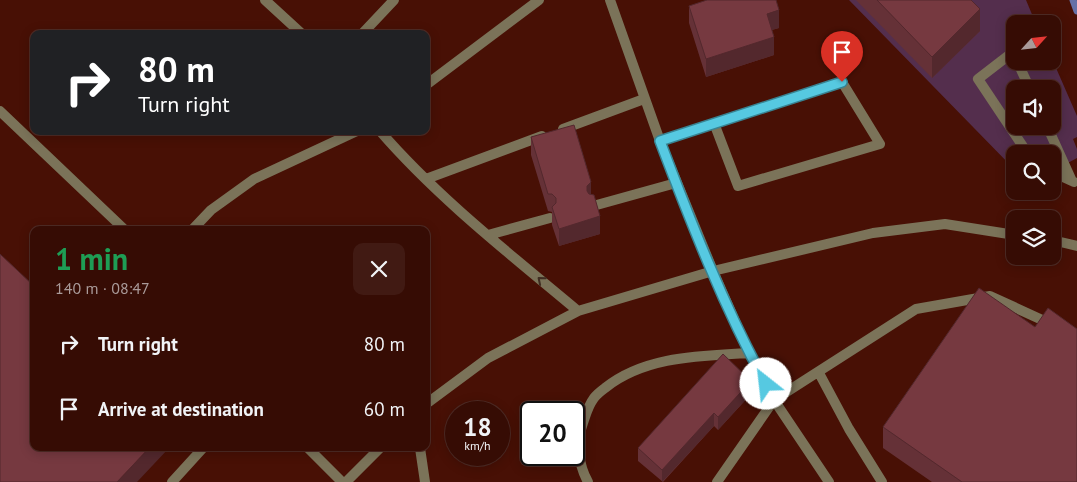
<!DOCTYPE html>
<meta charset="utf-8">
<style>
:root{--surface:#360c04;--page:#411a13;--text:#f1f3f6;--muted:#aa9b9a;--line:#502c26}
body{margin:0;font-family:"PT Sans",sans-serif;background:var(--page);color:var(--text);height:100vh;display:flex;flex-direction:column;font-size:19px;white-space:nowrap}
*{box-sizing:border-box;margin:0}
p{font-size:16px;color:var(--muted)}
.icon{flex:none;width:28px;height:28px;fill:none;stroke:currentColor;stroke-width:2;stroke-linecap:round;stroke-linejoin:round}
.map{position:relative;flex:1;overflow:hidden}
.panel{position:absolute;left:30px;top:226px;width:400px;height:225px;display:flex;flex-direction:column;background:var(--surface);border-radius:10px;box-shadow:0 2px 12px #0003,0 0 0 1px var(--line)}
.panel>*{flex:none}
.banner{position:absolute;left:30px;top:30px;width:400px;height:105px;border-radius:10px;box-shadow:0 2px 12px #0003,0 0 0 1px var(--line);background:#202124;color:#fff;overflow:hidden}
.needle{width:32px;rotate:63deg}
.controls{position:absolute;left:1006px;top:15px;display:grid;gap:10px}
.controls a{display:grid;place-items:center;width:55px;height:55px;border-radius:10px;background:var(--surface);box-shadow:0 2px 12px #0003,0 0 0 1px var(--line);font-size:25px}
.speed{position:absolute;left:445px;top:401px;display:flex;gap:10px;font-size:25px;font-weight:700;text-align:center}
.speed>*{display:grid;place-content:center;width:65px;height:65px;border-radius:50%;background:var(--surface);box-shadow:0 2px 12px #0003,0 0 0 1px var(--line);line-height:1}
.speed small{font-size:12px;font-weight:400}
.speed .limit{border:2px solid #111;border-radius:8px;background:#fff;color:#111}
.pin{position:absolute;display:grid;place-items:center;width:42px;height:42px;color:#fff;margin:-51px -21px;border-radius:50% 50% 50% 0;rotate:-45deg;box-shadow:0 0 5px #0007}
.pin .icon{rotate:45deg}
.me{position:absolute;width:55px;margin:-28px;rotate:331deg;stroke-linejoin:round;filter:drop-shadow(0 0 4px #0008)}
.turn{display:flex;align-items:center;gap:18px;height:105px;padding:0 25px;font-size:22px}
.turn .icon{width:65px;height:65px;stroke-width:2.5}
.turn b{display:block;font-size:35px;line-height:42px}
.round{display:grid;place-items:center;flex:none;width:52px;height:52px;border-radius:10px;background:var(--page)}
.headline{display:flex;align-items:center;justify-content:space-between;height:85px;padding:0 25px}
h1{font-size:30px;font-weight:800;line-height:38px;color:#1e9e55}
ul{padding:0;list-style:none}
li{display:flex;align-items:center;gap:15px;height:65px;padding:0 25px}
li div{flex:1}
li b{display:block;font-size:19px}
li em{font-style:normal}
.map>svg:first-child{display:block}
.green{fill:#542e4d;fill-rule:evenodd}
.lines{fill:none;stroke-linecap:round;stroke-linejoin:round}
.stream{stroke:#6571a7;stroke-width:7}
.service{stroke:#7b7359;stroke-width:10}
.wall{fill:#653137}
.shaded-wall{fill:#53282d}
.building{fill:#763940;stroke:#53282d}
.oneway{stroke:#3f2d22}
.route-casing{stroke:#388392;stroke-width:12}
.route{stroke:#56c9e1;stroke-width:9}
</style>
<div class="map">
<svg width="1077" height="482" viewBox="0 0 1077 482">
<rect width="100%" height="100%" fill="#481005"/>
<path class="green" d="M849,0H1026L1036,24H1015V61H1053L1077,116V137L1073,139L1077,149V158L1053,171L1052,154H1015V170ZM1015,89H1052V126H1015Z"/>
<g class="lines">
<path class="stream" d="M1073,0L1077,11"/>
<path class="service" d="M265,0L302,34
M610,0L660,141
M362,34L394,0
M1015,57L1013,52L978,79L1028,154
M1017,61L1030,89
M426,85L539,0
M0,111L125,230
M714,123L738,186L880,144L842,82L660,141L713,271L749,353L774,400L829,482
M1047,126L1072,181
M563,129L644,99
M380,131C438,198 510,254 578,311
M1052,172L1074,182
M426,179L542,136
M593,206L676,183
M192,230L211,210L254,179L357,131
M488,235L550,218
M1052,240L1077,246
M819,373L849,429L882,482
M426,404L488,358L578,311L713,271L873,233L945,224L1015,235
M308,448L342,482
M420,448L425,482
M172,482L203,448
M346,482L380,448
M588,482C578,464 576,442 583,423C586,414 588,406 594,398C597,394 601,391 605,388C645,356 700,356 749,353
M717,482L774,400L916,309L990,296L1051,324"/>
</g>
<path class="wall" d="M856,0H971L980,31L932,78Z
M689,6L779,28L772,30L774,55L706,77L689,23Z
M531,137L591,194L600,234L559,246L552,225V212L548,211L531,155Z
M751,394L718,430L714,426L663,482L638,461V448Z
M883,427L1077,482H932L883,448Z"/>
<path class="shaded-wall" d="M980,9V31L932,78V57Z
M779,10V28L767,31V14Z
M774,37V55L706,77V59Z
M591,182V200L587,204V186Z
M600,216V234L559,246V229Z
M751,381V394L718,430V417Z
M714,413V426L662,482V470Z
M149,448H169L137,482H117Z"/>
<path class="building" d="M707,0H776L779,10L767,14L774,37L706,59L689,6Z
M877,0H971L980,9L932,57Z
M574,125L591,182L587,186V191L589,194L594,195L600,216L559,229L552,207L556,203V198L552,194H548L531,137Z
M0,254L34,286V448H149L117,482H0Z
M979,288L1035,327L1048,308L1077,329V482H962L883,427Z
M723,354L751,381L718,417L714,413L662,470L638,448Z"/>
<defs><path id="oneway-chevron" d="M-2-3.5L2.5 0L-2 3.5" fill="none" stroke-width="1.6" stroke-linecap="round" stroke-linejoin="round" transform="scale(1.25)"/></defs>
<use class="oneway" href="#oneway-chevron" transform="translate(541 280) rotate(-140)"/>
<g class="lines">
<defs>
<path id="route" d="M766,384C724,307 691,223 660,141L842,82"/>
</defs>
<use href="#route" class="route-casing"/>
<use href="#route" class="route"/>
</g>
</svg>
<div class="controls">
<a><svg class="needle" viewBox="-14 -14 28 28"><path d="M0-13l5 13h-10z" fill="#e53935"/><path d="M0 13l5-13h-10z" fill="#aa9b9a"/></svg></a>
<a><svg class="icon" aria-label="sound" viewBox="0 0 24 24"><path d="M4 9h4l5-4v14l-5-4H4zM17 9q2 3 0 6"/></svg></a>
<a><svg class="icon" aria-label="search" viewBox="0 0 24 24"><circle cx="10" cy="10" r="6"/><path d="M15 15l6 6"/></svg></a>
<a><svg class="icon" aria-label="layers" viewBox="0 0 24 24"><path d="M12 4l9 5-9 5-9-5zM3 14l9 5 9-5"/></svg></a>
</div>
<div class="speed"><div>18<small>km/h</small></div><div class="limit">20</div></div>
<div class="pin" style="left:842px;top:82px;background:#d93025"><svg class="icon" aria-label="arrive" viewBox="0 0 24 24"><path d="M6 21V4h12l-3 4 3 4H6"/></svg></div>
<svg class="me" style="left:766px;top:384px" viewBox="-20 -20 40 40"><circle r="19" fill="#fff"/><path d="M0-13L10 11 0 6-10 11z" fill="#56c9e1"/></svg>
<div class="banner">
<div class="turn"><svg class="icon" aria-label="right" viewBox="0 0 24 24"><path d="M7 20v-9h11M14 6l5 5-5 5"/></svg><div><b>80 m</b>Turn right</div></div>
</div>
<section class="panel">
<div class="headline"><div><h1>1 min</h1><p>140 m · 08:47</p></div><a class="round"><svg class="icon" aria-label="close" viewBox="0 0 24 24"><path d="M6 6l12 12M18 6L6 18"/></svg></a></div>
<ul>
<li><svg class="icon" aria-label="right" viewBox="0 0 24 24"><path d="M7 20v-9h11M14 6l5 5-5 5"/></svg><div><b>Turn right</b></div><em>80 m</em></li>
<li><svg class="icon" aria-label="arrive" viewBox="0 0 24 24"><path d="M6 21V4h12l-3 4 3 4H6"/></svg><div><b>Arrive at destination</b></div><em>60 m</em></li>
</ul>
</section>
</div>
